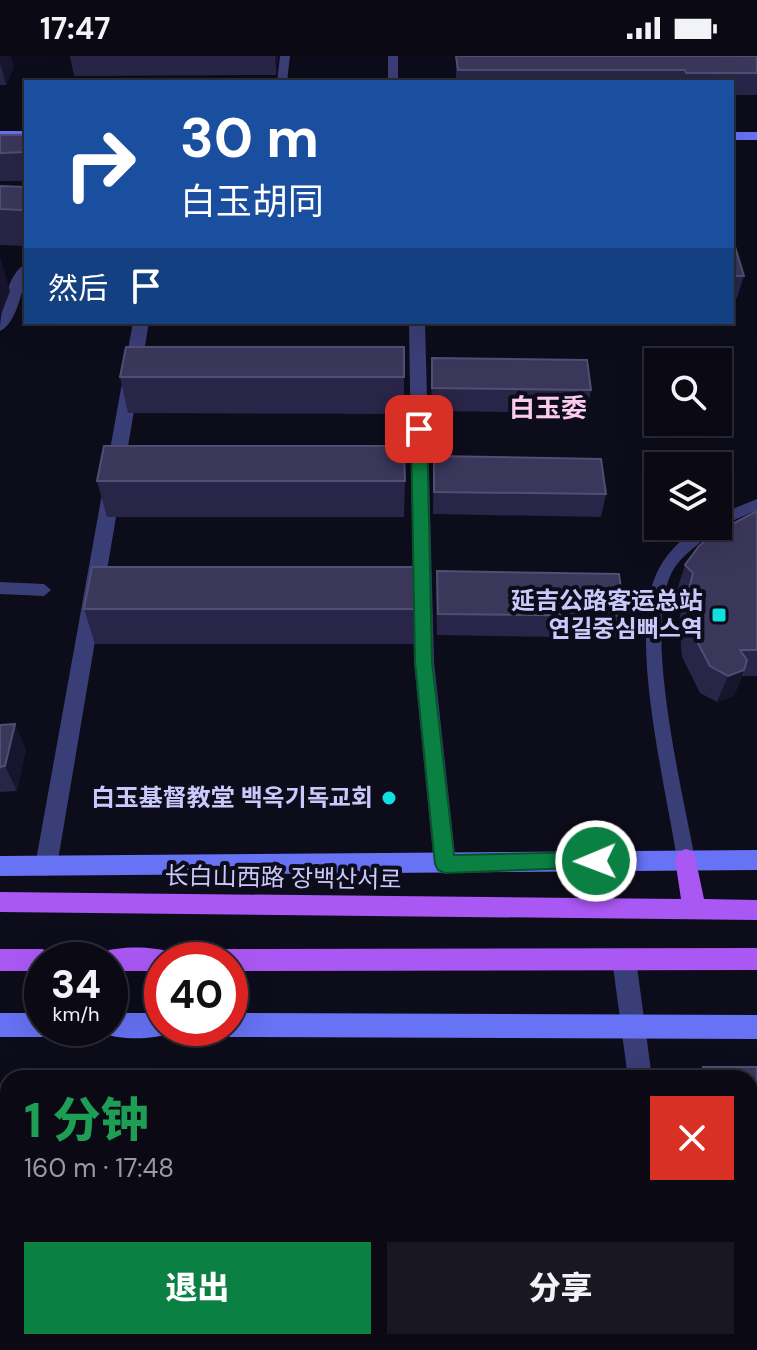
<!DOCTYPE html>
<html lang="zh">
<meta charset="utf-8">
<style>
:root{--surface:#0a0914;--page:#181722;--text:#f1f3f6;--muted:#999aa0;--line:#2a2a34;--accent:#0b8043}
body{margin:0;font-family:"DM Sans","Noto Sans SC","Noto Sans KR",sans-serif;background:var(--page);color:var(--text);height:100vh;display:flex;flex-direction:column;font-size:30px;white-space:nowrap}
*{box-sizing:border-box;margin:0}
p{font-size:26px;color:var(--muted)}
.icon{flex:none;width:44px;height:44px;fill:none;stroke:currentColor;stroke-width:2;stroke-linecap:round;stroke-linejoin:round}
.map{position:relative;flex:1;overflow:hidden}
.side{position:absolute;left:0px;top:1014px;width:758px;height:280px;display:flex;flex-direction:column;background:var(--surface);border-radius:24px 24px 0 0;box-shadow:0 8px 32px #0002,0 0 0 2px var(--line)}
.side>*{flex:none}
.guide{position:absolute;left:24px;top:24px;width:710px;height:244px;border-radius:0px;box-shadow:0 8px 32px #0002,0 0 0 2px var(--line);background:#1a4fa0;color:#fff;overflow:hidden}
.tools{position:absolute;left:644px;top:292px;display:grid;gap:16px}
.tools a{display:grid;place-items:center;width:88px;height:88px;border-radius:0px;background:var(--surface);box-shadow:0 8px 32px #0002,0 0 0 2px var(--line);font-size:40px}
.speed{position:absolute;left:24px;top:886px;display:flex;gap:16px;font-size:40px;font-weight:700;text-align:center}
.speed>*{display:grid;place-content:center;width:104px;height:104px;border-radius:50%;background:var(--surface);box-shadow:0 8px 32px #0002,0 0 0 2px var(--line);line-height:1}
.speed small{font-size:20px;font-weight:400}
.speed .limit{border:12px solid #d22;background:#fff;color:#111}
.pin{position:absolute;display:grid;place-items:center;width:68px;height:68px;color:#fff;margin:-34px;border-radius:16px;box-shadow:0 4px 12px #0006}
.me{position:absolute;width:88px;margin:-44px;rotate:269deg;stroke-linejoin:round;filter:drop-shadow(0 0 6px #0008)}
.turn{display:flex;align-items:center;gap:28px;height:168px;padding:0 24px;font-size:36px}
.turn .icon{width:104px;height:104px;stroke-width:2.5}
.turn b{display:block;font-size:56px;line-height:68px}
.then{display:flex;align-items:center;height:76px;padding:0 24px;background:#0003;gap:16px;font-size:30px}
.round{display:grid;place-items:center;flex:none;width:84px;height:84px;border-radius:0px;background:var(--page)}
.overview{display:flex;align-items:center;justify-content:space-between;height:136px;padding:0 24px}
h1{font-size:48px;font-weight:800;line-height:60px;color:#1e9e55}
.button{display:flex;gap:16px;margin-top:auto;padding:16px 24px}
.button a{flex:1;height:92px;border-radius:0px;background:var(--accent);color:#fff;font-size:32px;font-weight:800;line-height:92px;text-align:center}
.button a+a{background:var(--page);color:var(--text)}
.status{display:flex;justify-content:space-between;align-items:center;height:56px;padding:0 40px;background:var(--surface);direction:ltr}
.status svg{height:22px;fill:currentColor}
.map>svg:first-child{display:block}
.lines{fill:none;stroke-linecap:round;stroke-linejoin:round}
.lane{fill:#3a3e76;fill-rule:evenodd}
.street{fill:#3a3e76;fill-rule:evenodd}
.secondary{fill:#6772f5;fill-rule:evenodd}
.primary{fill:#aa58f4;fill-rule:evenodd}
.wall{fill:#292548}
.shaded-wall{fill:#17142d}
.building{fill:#3a375b;stroke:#514e74;stroke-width:2}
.route{fill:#0b8043;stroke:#07532c;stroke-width:2}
.poi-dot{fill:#0fe1e1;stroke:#0d0c1a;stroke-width:3}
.labels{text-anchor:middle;stroke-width:8;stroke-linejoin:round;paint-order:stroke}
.poi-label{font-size:24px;font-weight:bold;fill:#cac9fb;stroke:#0d0c1a;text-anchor:end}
.street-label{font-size:24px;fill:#cac9fb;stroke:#0d0c1a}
.neighbourhood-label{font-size:26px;font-weight:bold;fill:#fbcbef;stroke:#0d0c1a}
</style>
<div class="status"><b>17:47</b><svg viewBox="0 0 49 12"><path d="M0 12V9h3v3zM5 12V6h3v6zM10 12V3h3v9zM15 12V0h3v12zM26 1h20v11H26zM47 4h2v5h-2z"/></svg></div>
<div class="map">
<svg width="757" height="1294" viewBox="0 0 757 1294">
<rect width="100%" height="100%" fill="#0d0c1a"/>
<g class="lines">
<path class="lane" d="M280,0H290L287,26H277Z
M388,0H398V26H388Z
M757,443V454L723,469L718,470V459Z
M699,470H717C703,488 682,496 671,518C643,575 683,738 695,803L692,809L686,811L680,809L677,803C666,732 629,585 655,521C664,499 681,483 699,470Z
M0,526L44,528L51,534L44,540L0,538Z
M313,1286H335V1294H313Z
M663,1286H745L748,1294H662Z"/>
<path class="street" d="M26,208C26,225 17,268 0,275C0,257 8,215 26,208Z
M133,266H149L57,810L54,817L46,820L38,817L35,810Z
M409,266H425L434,606L456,808L453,815L445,818L437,815L434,808L414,606Z
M624,892L632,895L636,903L652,1022H628L612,903L616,895Z
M658,1286H686V1294H658Z"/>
<path class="secondary" d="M0,75H26V83H0Z
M732,76H757V84H732Z
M757,794V814L0,820V800Z
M0,957H42V972H53L50,977L42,981H0Z
M110,957H162V972H173L170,977C153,984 119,984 102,977L99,972H110Z
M230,957L757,959V983L230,981L222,977L219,972H230Z"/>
<path class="primary" d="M686,793L694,796L704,843L757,844V864L0,856V836L681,843L675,803L678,796Z
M757,892V914L230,915V904H162V915H110V904H98L102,896C119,890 153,890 170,896L174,904L177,896L185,893Z
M0,893H42L50,896L54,904H42V915H0Z"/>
</g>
<path class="wall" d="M0,0L14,11L6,29H0Z
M70,0H278L276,19L74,20Z
M456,0H757V39H732V26H456Z
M0,79H26V125H0Z
M0,130L26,131V190L0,189Z
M732,184L744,220L737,242H732Z
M425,266H570L425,267Z
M432,302L591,334L587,357L431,355Z
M120,321H404V358L128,357Z
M434,400L606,438L601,461L433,458Z
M97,425H405L404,461H107Z
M757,455V620H742L734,640L717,646L700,637L682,601L679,564L684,544L676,537L685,509Z
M437,515L625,560L619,582L437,579L436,537Z
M84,553H420L419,588H95Z
M0,669L26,693L17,735L0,736Z
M703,1011H757V1250H750V1022H696Z
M8,1147V1202L0,1195V1177Z"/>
<path class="shaded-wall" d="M0,0H11L14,11L6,29L0,7Z
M275,0H278L276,19Z
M26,143V171L22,154Z
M0,200L10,235L0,261Z
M744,614L734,640L717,646L728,620Z
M15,668L26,693L17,735L5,710Z"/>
<path class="building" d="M456,0H757V17H686L685,14H458Z
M0,79H26V96L0,97Z
M0,130L26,131V143L22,154L0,153Z
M732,184H733L744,220H732Z
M126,291H404V321H120Z
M432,302L587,304L591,334L432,332Z
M104,390H404L405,425H97Z
M434,400L601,403L606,438L434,436Z
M757,455V594H740L747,604L744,614L728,620L710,610L691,574L688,537L693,517L685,509L699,490L713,478Z
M92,511H419L420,553H84Z
M437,515L619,518L625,560L438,558Z
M15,668L5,710L0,711V669Z
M703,1011H757V1088H750V1022H705Z
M588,1017V1022H253V1019Z
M750,1092H757V1241H750Z
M8,1147V1193H0V1177Z
M367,1286H639L640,1294H366Z"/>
<path class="route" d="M419,368L427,373L432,606L454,799L596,796L603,799L606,805L603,811L445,817L438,814L435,808L415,606L411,373Z"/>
<g class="poi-dot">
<rect x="711" y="551" width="16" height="16" rx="4"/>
<circle cx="389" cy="742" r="8"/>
</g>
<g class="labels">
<g class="poi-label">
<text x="703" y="553">延吉公路客运总站<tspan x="703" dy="28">연길중심뻐스역</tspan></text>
<text x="373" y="750">白玉基督教堂 백옥기독교회</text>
</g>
<g class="street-label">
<text transform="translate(283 822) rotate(1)" y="8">长白山西路 장백산서로</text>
</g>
<g class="neighbourhood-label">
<text x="548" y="361">白玉委</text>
</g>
</g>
</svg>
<div class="tools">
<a><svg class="icon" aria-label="search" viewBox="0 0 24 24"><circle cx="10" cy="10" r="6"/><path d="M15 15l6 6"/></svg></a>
<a><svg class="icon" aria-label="layers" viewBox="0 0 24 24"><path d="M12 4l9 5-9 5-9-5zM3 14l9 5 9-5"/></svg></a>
</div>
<div class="speed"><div>34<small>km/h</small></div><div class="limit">40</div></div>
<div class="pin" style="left:419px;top:373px;background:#d93025"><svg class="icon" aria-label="arrive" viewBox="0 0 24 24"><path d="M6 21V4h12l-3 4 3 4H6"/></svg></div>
<svg class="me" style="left:596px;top:805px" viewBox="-20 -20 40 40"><circle r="17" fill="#0b8043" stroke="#fff" stroke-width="3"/><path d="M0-11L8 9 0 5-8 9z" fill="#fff"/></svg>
<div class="guide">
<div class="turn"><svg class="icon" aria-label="right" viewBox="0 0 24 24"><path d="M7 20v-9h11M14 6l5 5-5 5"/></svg><div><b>30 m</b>白玉胡同</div></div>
<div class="then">然后<svg class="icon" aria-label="arrive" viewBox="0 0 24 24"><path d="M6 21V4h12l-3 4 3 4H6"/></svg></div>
</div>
<section class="side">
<div class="overview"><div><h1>1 分钟</h1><p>160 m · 17:48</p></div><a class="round" style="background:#d93025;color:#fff"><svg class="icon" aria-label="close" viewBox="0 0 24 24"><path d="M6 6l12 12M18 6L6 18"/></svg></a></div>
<div class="button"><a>退出</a><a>分享</a></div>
</section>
</div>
